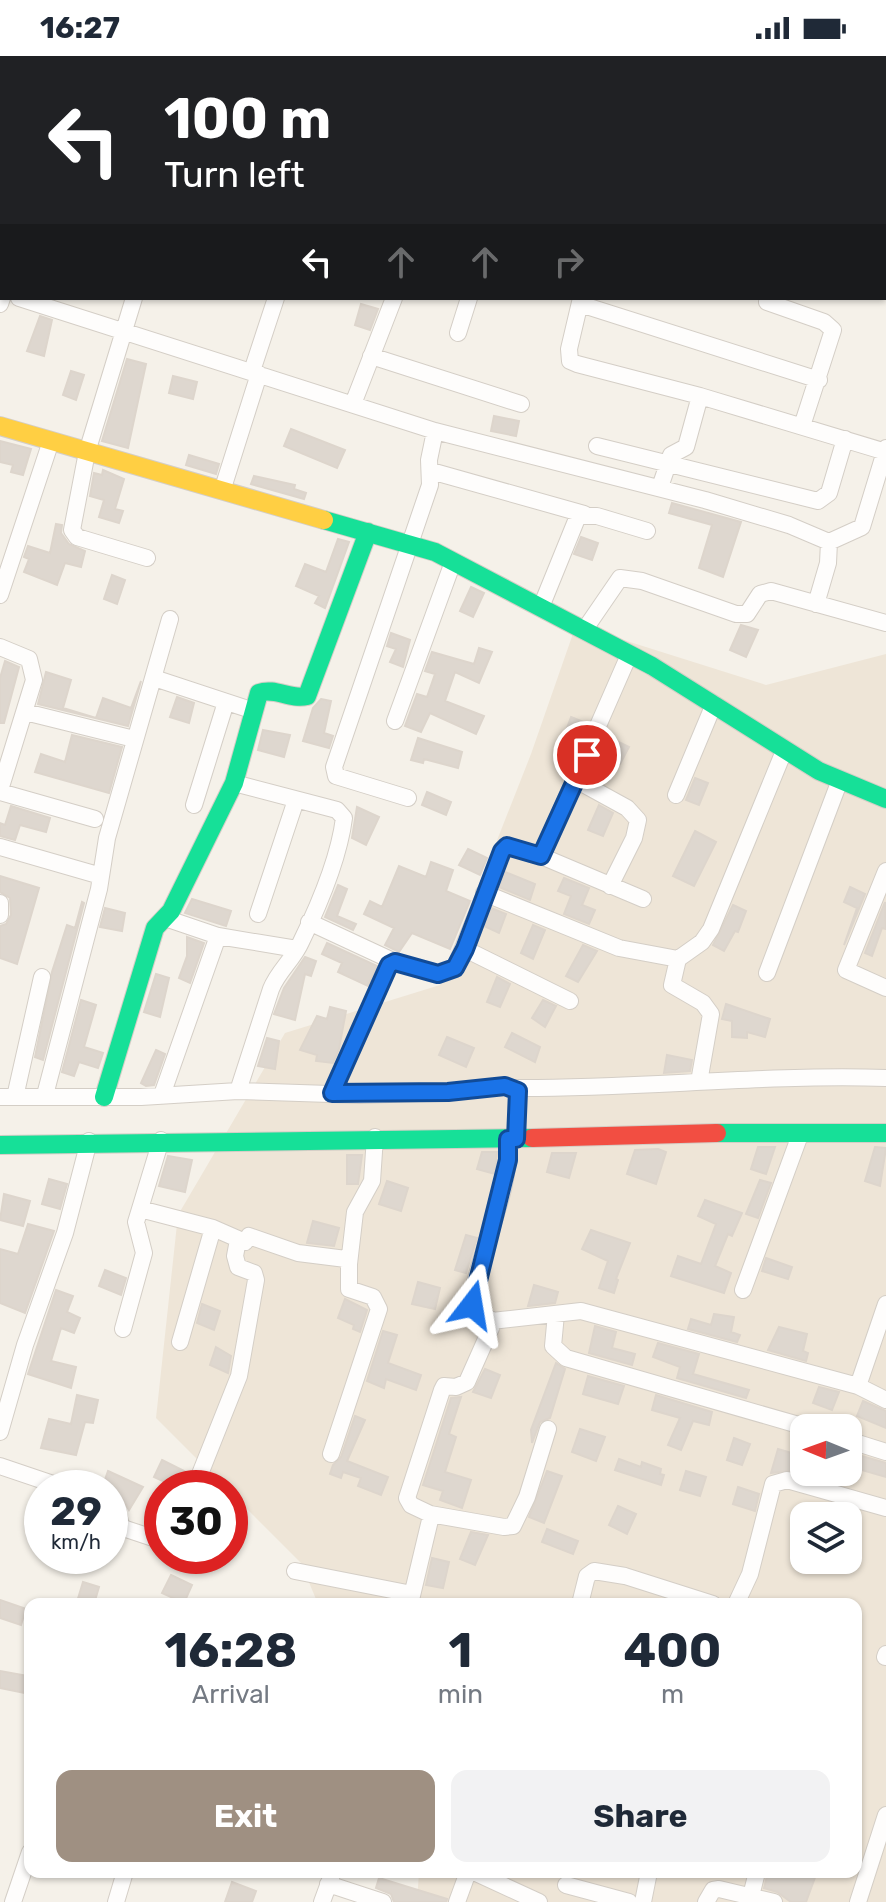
<!DOCTYPE html>
<style>
:root{--surface:#fff;--page:#f2f2f3;--text:#1f2937;--muted:#747a83;--accent:#9f9082}
body{margin:0;font-family:Rubik,sans-serif;background:var(--page);color:var(--text);height:100vh;display:flex;flex-direction:column;font-size:30px;white-space:nowrap}
*{box-sizing:border-box;margin:0}
p{font-size:26px;color:var(--muted)}
.icon{flex:none;width:44px;height:44px;fill:none;stroke:currentColor;stroke-width:2;stroke-linecap:round;stroke-linejoin:round}
.map{position:relative;flex:1;overflow:hidden}
.drawer{position:absolute;left:24px;top:1542px;width:838px;height:280px;display:flex;flex-direction:column;background:var(--surface);border-radius:16px;box-shadow:0 2px 6px #0004}
.drawer>*{flex:none}
.guide{position:absolute;left:0px;top:0px;width:886px;height:244px;box-shadow:0 2px 6px #0004;background:#202124;color:#fff;overflow:hidden}
.needle{width:52px;rotate:271deg}
.tools{position:absolute;left:790px;top:1358px;display:grid;gap:16px}
.tools a{display:grid;place-items:center;width:72px;height:72px;border-radius:16px;background:var(--surface);box-shadow:0 2px 6px #0004;font-size:40px}
.speed{position:absolute;left:24px;top:1414px;display:flex;gap:16px;font-size:40px;font-weight:700;text-align:center}
.speed>*{display:grid;place-content:center;width:104px;height:104px;border-radius:50%;background:var(--surface);box-shadow:0 2px 6px #0004;line-height:1}
.speed small{font-size:20px;font-weight:400}
.speed .limit{border:12px solid #d22;background:#fff;color:#111}
.pin{position:absolute;display:grid;place-items:center;width:68px;height:68px;color:#fff;margin:-34px;border:4px solid #fff;border-radius:50%;box-shadow:0 2px 8px #0007}
.me{position:absolute;width:88px;margin:-44px;rotate:14deg;stroke-linejoin:round;filter:drop-shadow(0 0 6px #0008)}
.turn{display:flex;align-items:center;gap:28px;height:168px;padding:0 32px;font-size:36px}
.turn .icon{width:104px;height:104px;stroke-width:2.5}
.turn b{display:block;font-size:56px;line-height:68px}
.lanes{display:flex;align-items:center;height:76px;padding:0 32px;background:#0003;justify-content:center;gap:40px;direction:ltr}
.lanes .off{opacity:.35}
.eta{display:flex;justify-content:space-evenly;align-items:center;height:136px;text-align:center}
.eta b{font-size:48px;font-weight:700;line-height:56px}
.cta{display:flex;gap:16px;margin-top:auto;padding:16px 32px}
.cta a{flex:1;height:92px;border-radius:16px;background:var(--accent);color:#fff;font-size:32px;font-weight:700;line-height:92px;text-align:center}
.cta a+a{background:var(--page);color:var(--text)}
.status{display:flex;justify-content:space-between;align-items:center;height:56px;padding:0 40px;background:var(--surface);direction:ltr}
.status svg{height:22px;fill:currentColor}
.map>svg:first-child{display:block}
.residential{fill:#eee5d7;fill-rule:evenodd}
.building{fill:#ded7cf;stroke:#ddd5cc;stroke-width:2}
.lines{fill:none;stroke-linecap:round;stroke-linejoin:round}
.street-casing{stroke:#d4cec6;stroke-width:18}
.fast-casing{stroke:#d4cec6;stroke-width:20}
.slow-casing{stroke:#d4cec6;stroke-width:20}
.jam-casing{stroke:#d4cec6;stroke-width:20}
.street{stroke:#fefdfc;stroke-width:16}
.fast{stroke:#16e098;stroke-width:18}
.slow{stroke:#ffcf43;stroke-width:18}
.jam{stroke:#f24e42;stroke-width:18}
.route-casing{stroke:#114b97;stroke-width:20}
.route{stroke:#1a73e8;stroke-width:14}
</style>
<div class="status"><b>16:27</b><svg viewBox="0 0 49 12"><path d="M0 12V9h3v3zM5 12V6h3v6zM10 12V3h3v9zM15 12V0h3v12zM26 1h20v11H26zM47 4h2v5h-2z"/></svg></div>
<div class="map">
<svg width="886" height="1846" viewBox="0 0 886 1846">
<rect width="100%" height="100%" fill="#f5f1e9"/>
<path class="residential" d="M576,569L766,629L886,598V1846H417L419,1816H856V1548H318L301,1507L156,1362L178,1159L285,977L440,929L531,698ZM804,1372H848V1416H804ZM804,1460H848V1504H804Z"/>
<path class="building" d="M361,248L378,253L370,274L355,269Z
M40,260L52,264L44,300L27,295Z
M127,303L146,308L128,392L102,385Z
M71,315L84,319L76,344L63,339Z
M173,320L197,326L193,343L169,337Z
M494,360L519,365L516,380L491,375Z
M291,373L345,394L337,412L284,390Z
M0,385L31,393L23,419L11,416L13,409L0,406Z
M189,399L219,408L216,418L186,409Z
M103,414L124,423L115,453L123,455L119,467L99,461L104,444L90,440L94,417L102,419Z
M254,420L295,429L294,433L306,437L304,443L251,428Z
M672,447L741,466L723,521L699,512L712,469L669,457Z
M56,468L62,469L61,477L69,488L85,495L81,511L65,507L57,529L24,516L29,503L24,501L28,490L50,497Z
M581,481L598,487L592,504L574,498Z
M338,483L349,486L325,552L315,547L319,540L296,530L305,508L326,516Z
M112,519L125,524L117,548L104,543Z
M471,531L484,537L473,561L460,555Z
M741,569L758,574L746,601L730,594Z
M391,577L410,584L403,611L390,606L396,593L387,590Z
M479,592L492,596L479,627L455,616L445,645L484,660L476,678L430,657L421,676L405,670L417,638L427,641L435,618L425,615L432,596L474,608Z
M5,605L19,611L4,667H0V622Z
M46,616L71,624L63,652L96,662L103,642L131,652L141,625L128,670L38,648Z
M177,641L194,647L189,667L170,661Z
M321,643L331,645L324,677L333,680L329,692L303,685L313,652Z
M571,661L586,667L575,696L560,691Z
M263,674L290,679L284,701L258,694Z
M72,679L122,691L109,737L35,716L41,698L65,706Z
M606,680L629,691L620,708L598,698Z
M418,682L462,696L458,712L424,703L423,707L411,704Z
M695,722L708,727L699,749L686,744Z
M427,736L451,746L446,759L422,749Z
M599,749L613,757L603,780L588,774Z
M11,750L50,762L46,776L20,769L15,784L0,780V767L5,769Z
M357,751L379,761L366,789L352,782Z
M695,775L716,786L694,830L673,820Z
M468,793L487,802L480,819L459,809Z
M431,806L453,814L446,835L470,845L450,893L412,877L399,896L385,889L394,872L364,858L370,845L382,851L399,810L426,821Z
M505,816L535,828L530,844L499,831Z
M0,820L39,832L17,908L0,902V870L6,868L11,859L10,842L0,836Z
M564,822L589,832L582,849L595,854L589,868L564,858L571,840L558,835Z
M338,829L347,833L337,860L356,868L353,874L325,861Z
M850,831L865,838L844,889L857,852L844,846Z
M192,843L231,855L226,870L185,857Z
M82,846L84,847L43,1004L35,1001L52,916L67,869L75,872Z
M885,846L886,873L882,872L872,900L865,897Z
M733,849L746,855L738,876L735,875L724,895L713,889Z
M105,852L125,857L122,875L100,871Z
M491,852L506,858L499,877L484,870Z
M533,869L545,874L533,903L521,897Z
M187,881L204,887L190,927L179,922L187,900Z
M327,887L377,910L368,930L338,916L342,907L322,898Z
M583,889L597,895L578,926L566,920Z
M305,901L316,905L311,920L305,918L295,964L274,958L284,932Z
M156,918L169,922L160,961L144,956Z
M497,921L510,928L500,951L487,946Z
M81,944L96,949L84,991L103,997L98,1012L79,1006L74,1020L62,1016Z
M543,944L556,950L545,971L532,962Z
M726,948L770,963L765,981L747,976V982L732,981V965L722,963Z
M330,951L346,955L339,993L333,1007L316,1005L317,999L300,994L317,960L327,963Z
M512,977L540,991L535,1006L505,991Z
M447,981L474,992L466,1011L439,999Z
M267,982L279,985L275,1013L258,1010Z
M156,994L165,998L154,1029L146,1030L141,1027Z
M667,999L692,1004L690,1015L664,1017Z
M758,1091H775L766,1118L751,1113Z
M875,1091L886,1092L880,1130L865,1125Z
M658,1093L666,1096L656,1128L627,1118L635,1094Z
M482,1096H497L495,1118L477,1113Z
M552,1097H576L569,1122L547,1116Z
M347,1099H362L358,1128H347Z
M168,1100L192,1104L185,1136L159,1130Z
M49,1123L67,1128L60,1153L42,1148Z
M760,1124L771,1127L758,1162L746,1158Z
M387,1125L408,1132L401,1155L379,1148Z
M4,1138L30,1145L23,1170L0,1164Z
M705,1144L742,1157L732,1180L728,1178L715,1210L731,1217L724,1237L671,1220L678,1200L701,1208L716,1168L698,1160Z
M313,1165L339,1172L334,1190L307,1187Z
M28,1168L54,1175L25,1257L0,1247V1193L18,1198Z
M591,1174L630,1187L616,1223L618,1224L614,1237L599,1232L608,1205L582,1193Z
M466,1179L477,1182L466,1217L455,1214Z
M766,1202L792,1211L788,1223L762,1215Z
M105,1214L126,1222L121,1239L99,1230Z
M418,1226L440,1232L435,1253L412,1248Z
M534,1229L558,1236L555,1247L528,1250Z
M56,1234L73,1240L67,1256L80,1262L74,1277L61,1272L51,1305L76,1311L71,1332L28,1318Z
M345,1243L367,1254L360,1276L353,1273L354,1269L338,1262Z
M202,1248L220,1255L214,1274L197,1267Z
M714,1258L734,1261L731,1276L740,1279L737,1286L688,1273L691,1263L711,1269Z
M595,1270L616,1276L612,1292L635,1298L632,1309L589,1297Z
M779,1271L807,1278L803,1295L808,1297L806,1305L768,1294Z
M383,1275L397,1279L388,1307L421,1319L416,1334L386,1323L384,1332L367,1325Z
M658,1287L699,1298L693,1318L749,1334L746,1342L677,1322L680,1311L653,1301Z
M216,1291L231,1300L228,1317L210,1309Z
M556,1307L565,1313L550,1362L540,1366L532,1387L531,1374Z
M485,1313L500,1319L491,1342L473,1336Z
M588,1320L624,1330L618,1348L583,1338Z
M819,1331L839,1336L832,1354L813,1347Z
M77,1339L98,1344L93,1367L85,1366L76,1399L41,1392L49,1363L71,1368Z
M656,1339L712,1356L709,1369L693,1365L681,1394L668,1389L680,1362L652,1354Z
M461,1341L449,1378L456,1381L445,1416L471,1424L462,1452L440,1444L443,1435L423,1429L451,1342Z
M863,1345L886,1355V1372L857,1360Z
M355,1360L365,1364L347,1405L388,1421L381,1439L358,1430L361,1422L343,1416L341,1422L330,1418L333,1409L341,1401Z
M580,1373L605,1381L596,1405L572,1396Z
M734,1382L750,1388L742,1409L727,1404Z
M778,1393L798,1399L794,1414L771,1417Z
M848,1396L886,1407V1421L848,1410Z
M619,1403L641,1411L642,1406L661,1413L660,1418L664,1419L661,1429L615,1414Z
M162,1404L186,1416L178,1432L154,1421Z
M108,1415L143,1431L129,1454L123,1444L110,1437V1432H102Z
M547,1415L562,1420L544,1467L529,1461Z
M686,1415L706,1421L700,1440L680,1434Z
M738,1431L759,1438L755,1455L733,1448Z
M618,1450L636,1458L627,1478L609,1469Z
M547,1473L578,1485L573,1498L542,1486Z
M471,1476L488,1479L475,1509L460,1503Z
M432,1502L449,1506L443,1532L426,1529Z
M171,1519L192,1529L184,1547L162,1537Z
M83,1526L99,1531L94,1548L77,1546Z
M0,1544L26,1553L21,1569L0,1562Z
M0,1615L28,1620L25,1637L0,1632Z
M768,1816H817L806,1846H791L777,1836L764,1832Z
M379,1822L447,1843L446,1846H394L391,1838L376,1832Z
M232,1826L256,1835L252,1846H225Z"/>
<g class="lines">
<defs>
<path id="street" d="M226,0L234,2
M571,0L573,2
M822,0L829,2
M272,2V0
M0,10L2,11
M884,18L886,19
M884,94H886
M0,101L2,102
M884,200H886
M19,242L435,375L705,444L789,469L829,486L828,507L816,548
M134,242L87,396L72,474L77,481L147,502
M581,242L569,293L570,305L577,308L700,340L886,396
M767,246L824,266L833,274L802,370
M0,248L2,242
M580,248L819,324
M458,277L469,242
M371,300L521,348
M252,315L276,242
M353,348L394,242
M597,390L818,445L829,437L845,383
M431,415L584,458
M660,431L671,399L686,391L700,340
M222,435L259,318
M829,486L862,471L886,392
M0,539L51,385
M541,551L578,460H597L647,475
M585,573L620,522L642,525L736,558H747L760,538L771,535L886,567
M0,591L29,603L34,624L0,734
M154,622L254,655
M25,656L130,682
M395,665L453,506
M576,724L627,752L638,764L634,782L610,830
M234,727L337,754L344,762C339,802 319,849 301,886C293,904 278,915 271,933L238,1035
M0,736L95,763
M676,739L714,648
M408,742L336,720L334,711L430,429L429,404L435,375
M194,749L226,646
M0,791L101,820
M541,800L643,843
M886,815L846,914L886,932
M484,837L619,892L678,903L672,929L703,947L711,958L699,1026
M0,847V859
M258,858L296,744
M165,862L218,880L297,893
M309,866L395,906
M465,893L570,945
M678,903L702,886L711,873L784,695
M767,917L840,724
M514,1032C638,1033 762,1018 886,1022
M332,1037L389,909L395,906L438,918L455,912L502,795L507,790L541,800L629,599
M45,1039L99,833L107,782L170,563
M162,1039L218,880
M0,1041H141L238,1035L360,1039L448,1036L505,1030L518,1035L516,1083
M15,1041L42,921
M140,1153L213,1172L245,1186
M743,1234L800,1079
M556,1258L553,1290L566,1302L809,1372
M492,1265L581,1255L858,1330L886,1248
M123,1273L144,1197L136,1166L161,1084
M180,1286L213,1172
M858,1330L886,1344
M0,1376L25,1289L65,1177L89,1085
M848,1384L886,1396
M331,1398L379,1253L373,1241L349,1233V1208
M0,1410L65,1432
M200,1418L239,1320L256,1224L254,1217L238,1211L235,1200L238,1184L245,1186L249,1180L298,1197L346,1203L349,1208L355,1156L372,1125L375,1081
M110,1448L117,1453L121,1470L126,1473L162,1485
M430,1458L504,1471L513,1470L527,1441L548,1373
M295,1515L412,1538
M410,1548L430,1464V1458L411,1449L407,1442L442,1334L444,1330L456,1331L467,1326L491,1272L490,1263L473,1257L472,1244C479,1191 512,1138 508,1083
M580,1548L587,1520L594,1515L625,1520L713,1548
M736,1548L750,1518L773,1428L787,1424L886,1452
M885,1601L886,1598
M474,1816L539,1846
M328,1828L383,1846
M566,1829L629,1846
M751,1840L757,1816
M13,1846L30,1796
M116,1846L125,1816
M322,1846L333,1816
M457,1846L468,1816
M643,1846L649,1816
M706,1846L713,1834L719,1833L774,1846
M858,1846L886,1759"/>
<path id="fast" d="M324,464L435,496L652,610L819,715L886,743
M104,1041L155,872L171,855L234,727L259,637C275,631 290,644 307,640L368,476
M717,1077H886
M0,1089L532,1082"/>
<path id="slow" d="M0,370L324,464"/>
<path id="jam" d="M532,1082L717,1077"/>
</defs>
<use href="#street" class="street-casing"/>
<use href="#fast" class="fast-casing"/>
<use href="#slow" class="slow-casing"/>
<use href="#jam" class="jam-casing"/>
<use href="#street" class="street"/>
<use href="#fast" class="fast"/>
<use href="#slow" class="slow"/>
<use href="#jam" class="jam"/>
</g>
<g class="lines">
<defs>
<path id="route" d="M472,1249L508,1104V1083H516L518,1035L505,1030L448,1036L332,1037L389,909L395,906L438,918L455,912L465,893L502,795L507,790L541,800L587,699"/>
</defs>
<use href="#route" class="route-casing"/>
<use href="#route" class="route"/>
</g>
</svg>
<div class="tools">
<a><svg class="needle" viewBox="-14 -14 28 28"><path d="M0-13l5 13h-10z" fill="#e53935"/><path d="M0 13l5-13h-10z" fill="#747a83"/></svg></a>
<a><svg class="icon" aria-label="layers" viewBox="0 0 24 24"><path d="M12 4l9 5-9 5-9-5zM3 14l9 5 9-5"/></svg></a>
</div>
<div class="speed"><div>29<small>km/h</small></div><div class="limit">30</div></div>
<div class="pin" style="left:587px;top:699px;background:#d93025"><svg class="icon" aria-label="arrive" viewBox="0 0 24 24"><path d="M6 21V4h12l-3 4 3 4H6"/></svg></div>
<svg class="me" style="left:472px;top:1249px" viewBox="-20 -20 40 40"><path d="M0-17L14 15 0 8-14 15z" fill="#1a73e8" stroke="#fff" stroke-width="4"/></svg>
<div class="guide">
<div class="turn"><svg class="icon" aria-label="left" viewBox="0 0 24 24"><path d="M17 20v-9H6M10 6l-5 5 5 5"/></svg><div><b>100 m</b>Turn left</div></div>
<div class="lanes"><svg class="icon" aria-label="left" viewBox="0 0 24 24"><path d="M17 20v-9H6M10 6l-5 5 5 5"/></svg><svg class="icon off" aria-label="ahead" viewBox="0 0 24 24"><path d="M12 20V5M6 11l6-6 6 6"/></svg><svg class="icon off" aria-label="ahead" viewBox="0 0 24 24"><path d="M12 20V5M6 11l6-6 6 6"/></svg><svg class="icon off" aria-label="right" viewBox="0 0 24 24"><path d="M7 20v-9h11M14 6l5 5-5 5"/></svg></div>
</div>
<section class="drawer">
<div class="eta">
<div><b>16:28</b><p>Arrival</p></div>
<div><b>1</b><p>min</p></div>
<div><b>400</b><p>m</p></div>
</div>
<div class="cta"><a>Exit</a><a>Share</a></div>
</section>
</div>
